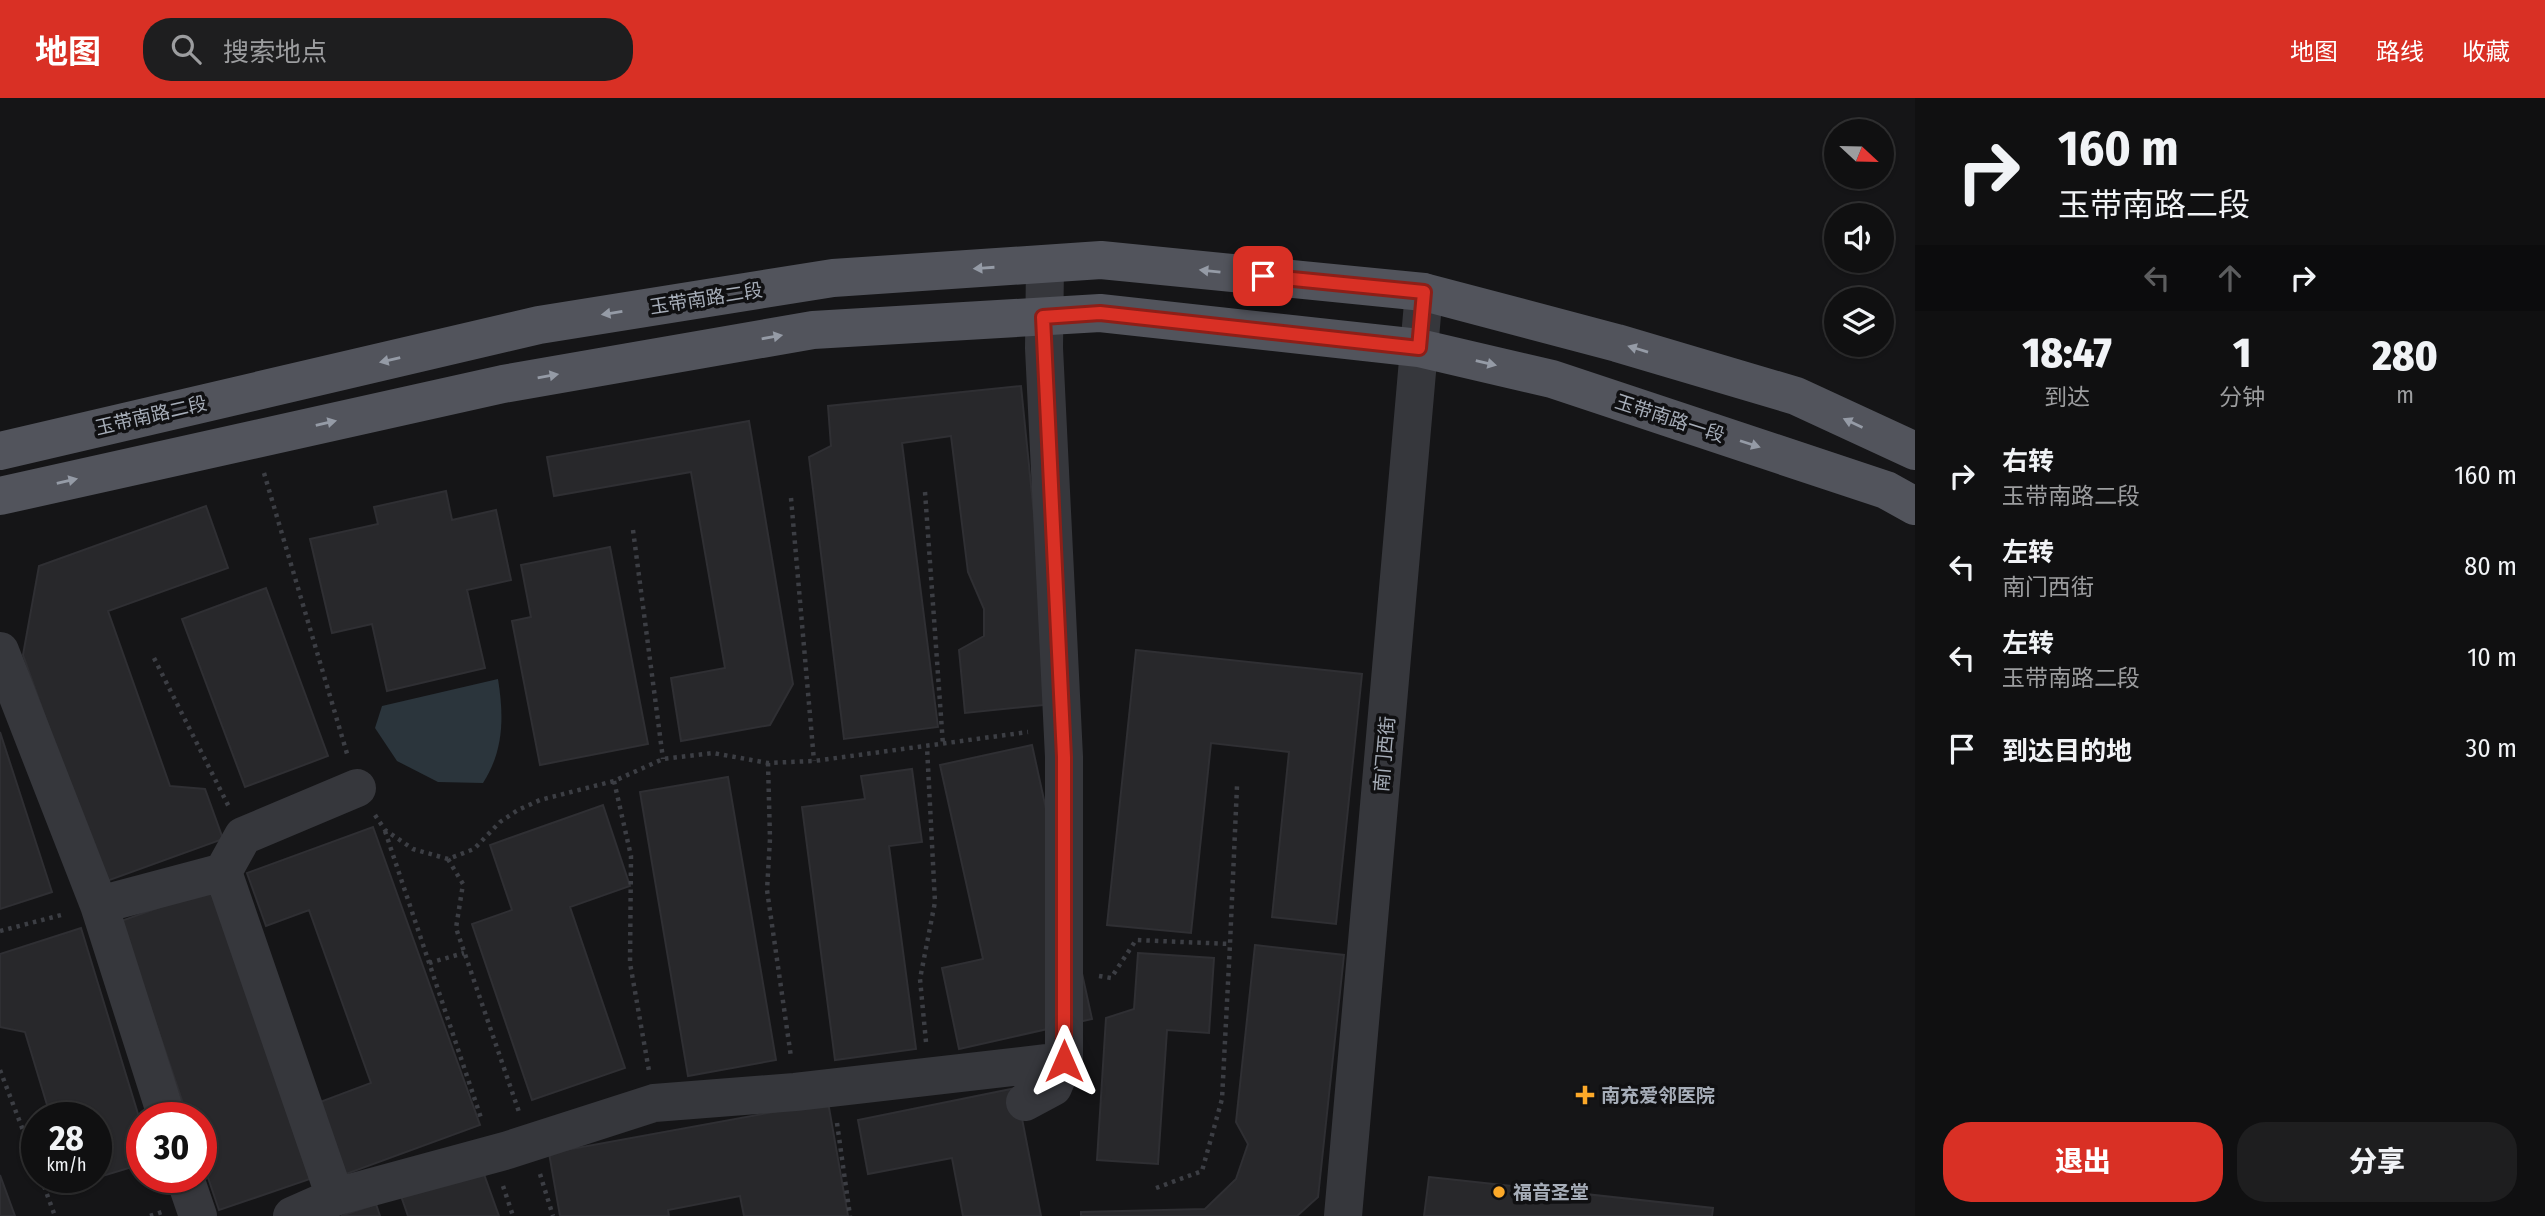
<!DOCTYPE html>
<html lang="zh">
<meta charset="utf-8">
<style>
:root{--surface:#101011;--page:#1e1e1f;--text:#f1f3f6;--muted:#9c9d9f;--line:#303031;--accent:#d93025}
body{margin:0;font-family:"Fira Sans Condensed","Noto Sans SC",sans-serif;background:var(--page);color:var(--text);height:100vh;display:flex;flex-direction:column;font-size:26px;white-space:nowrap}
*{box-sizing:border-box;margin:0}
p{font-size:23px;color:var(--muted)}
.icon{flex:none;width:38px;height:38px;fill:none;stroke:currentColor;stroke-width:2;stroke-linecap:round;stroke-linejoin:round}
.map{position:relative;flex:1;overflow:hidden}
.sheet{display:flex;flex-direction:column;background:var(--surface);width:630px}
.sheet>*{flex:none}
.guide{background:#101011;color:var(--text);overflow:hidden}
.needle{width:46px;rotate:112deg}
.buttons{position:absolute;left:1824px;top:21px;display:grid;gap:14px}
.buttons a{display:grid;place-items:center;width:70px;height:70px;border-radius:50%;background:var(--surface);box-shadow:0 2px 5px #0004,0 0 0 2px var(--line);font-size:35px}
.speed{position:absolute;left:21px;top:1004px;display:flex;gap:14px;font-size:35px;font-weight:700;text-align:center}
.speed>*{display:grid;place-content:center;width:91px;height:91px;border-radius:50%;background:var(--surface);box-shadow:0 2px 5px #0004,0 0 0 2px var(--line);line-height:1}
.speed small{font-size:18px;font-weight:400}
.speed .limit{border:10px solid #d22;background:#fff;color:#111}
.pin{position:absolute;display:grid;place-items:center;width:60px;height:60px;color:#fff;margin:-30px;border-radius:14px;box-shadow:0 4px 10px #0006}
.me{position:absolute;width:77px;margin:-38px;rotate:0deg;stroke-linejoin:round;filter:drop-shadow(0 0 5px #0008)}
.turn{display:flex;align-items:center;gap:24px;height:147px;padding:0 28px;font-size:32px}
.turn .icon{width:91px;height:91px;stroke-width:2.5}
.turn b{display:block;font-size:49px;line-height:60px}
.lanes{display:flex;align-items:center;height:66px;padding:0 28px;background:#0003;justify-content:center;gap:35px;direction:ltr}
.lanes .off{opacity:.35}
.eta{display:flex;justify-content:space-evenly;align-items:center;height:119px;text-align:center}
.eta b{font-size:42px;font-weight:800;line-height:49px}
.button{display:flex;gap:14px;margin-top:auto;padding:14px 28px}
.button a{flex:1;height:80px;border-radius:28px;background:var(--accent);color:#fff;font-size:28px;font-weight:800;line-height:80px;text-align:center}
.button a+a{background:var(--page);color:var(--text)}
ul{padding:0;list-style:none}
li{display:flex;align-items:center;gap:21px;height:91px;padding:0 28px}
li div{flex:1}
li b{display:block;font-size:26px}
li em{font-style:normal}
header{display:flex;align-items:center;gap:42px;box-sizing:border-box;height:98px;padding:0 35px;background:var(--accent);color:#fff}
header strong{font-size:33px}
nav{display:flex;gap:38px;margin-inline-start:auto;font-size:24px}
.search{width:490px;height:63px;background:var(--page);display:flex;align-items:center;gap:18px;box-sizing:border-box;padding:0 24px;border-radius:28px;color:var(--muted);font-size:26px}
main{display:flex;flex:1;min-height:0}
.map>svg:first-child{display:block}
.water{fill:#2b353c}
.building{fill:#28282b;stroke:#2f2f33;stroke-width:2}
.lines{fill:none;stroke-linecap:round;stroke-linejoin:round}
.path{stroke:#3c3e44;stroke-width:4.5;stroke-dasharray:3.5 5;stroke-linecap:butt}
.minor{stroke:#36373c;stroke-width:38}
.major{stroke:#52545c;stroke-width:38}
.oneway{fill:#959ba6}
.route-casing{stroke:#8d1f18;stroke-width:18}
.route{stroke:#d93025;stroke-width:12}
.poi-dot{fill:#fca929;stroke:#101012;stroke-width:2.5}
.labels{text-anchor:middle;stroke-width:7;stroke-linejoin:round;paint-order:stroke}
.street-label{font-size:19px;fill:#a6adb8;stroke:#101012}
.poi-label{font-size:19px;font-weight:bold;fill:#a6adb8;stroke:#101012;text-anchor:start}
</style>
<header>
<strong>地图</strong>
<div class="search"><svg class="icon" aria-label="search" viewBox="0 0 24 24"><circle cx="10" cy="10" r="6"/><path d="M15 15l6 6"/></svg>搜索地点</div>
<nav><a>地图</a><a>路线</a><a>收藏</a></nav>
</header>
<main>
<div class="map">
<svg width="1915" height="1118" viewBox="0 0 1915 1118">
<rect width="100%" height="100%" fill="#151517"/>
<path class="water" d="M498,581C504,619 504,652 483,685L438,684L397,663L375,630L382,608Z"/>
<path class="building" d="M1021,288L1053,606L965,615L959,552L984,538V511L968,474L951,338L902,345L938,629L844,641L809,359L831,348L828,308Z
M749,323L793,586L770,627L681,643L671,580L725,570L691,374L554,398L547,359Z
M446,393L452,422L496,412L511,482L467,492L485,570L387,593L372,526L332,535L310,441L378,426L374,409Z
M206,408L228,470L108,513L170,688L205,691L223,741L104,784L23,557L39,468Z
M610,449L648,646L540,667L512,523L531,519L521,467Z
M266,490L328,658L245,689L182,521Z
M1136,552L1362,576L1336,826L1272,819L1289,654L1211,645L1191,835L1107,827Z
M0,634L52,794L0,811Z
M1032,647L1092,921L959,951L942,870L983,861L940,667Z
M912,671L922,744L889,748L916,951L835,962L802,709L865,701L861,678Z
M728,679L776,962L688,978L640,694Z
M603,707L630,788L570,809L625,970L532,1002L472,826L512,812L490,747Z
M373,729L480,1027L346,1076L320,1004L371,985L309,812L266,828L247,775Z
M211,791L310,1081L219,1112L201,1059V1020H188L121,823Z
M81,830L142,1029V1066L96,1080V1020H51L25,934L0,929V856Z
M1255,847L1344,857L1318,1099L1297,1118H1081V1114L1205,1111L1236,1081L1248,1046L1236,1024Z
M1138,855L1214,860L1209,935L1167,932L1158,1066L1097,1062L1106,920L1134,911Z
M1016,990L1041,1118H963L952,1060L868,1076L858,1022Z
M828,1004L848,1118H744L740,1098L668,1112L669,1118H560L549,1055Z
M480,1065L499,1118H408L400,1095Z
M0,1077L15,1118H0Z
M1429,1079L1713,1110L1712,1118H1424Z
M69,1080H96L71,1087Z
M376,1106L380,1118H341Z"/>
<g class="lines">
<path class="path" d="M264,375L348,659
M925,394L943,647
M791,400L814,663
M633,432L663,661
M154,560L229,709
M768,665L770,741L767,792L791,959
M614,683L631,758L630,865L649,973
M375,717L385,732L413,751L448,761L474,751L500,724L518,712L540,702L614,683L663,661L713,655L768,665L814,663L1028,634
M385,733L482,1023
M448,761L463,786L456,830L519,1014
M0,833L65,816
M429,865L464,855
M1099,878L1111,880L1136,842L1230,846L1237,688
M926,944L920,881L935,804L927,649
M0,972L37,1069
M837,1025L850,1118
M540,1076L553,1118
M41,1080L55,1118
M503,1088L513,1118
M1156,1090L1202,1073L1222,1001L1230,846
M150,1118L162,1114"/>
<path class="minor" d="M0,553L99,807L167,1020
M223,774L335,1099
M99,807L223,774L243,738L357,690
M1025,1004L1053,989L1064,963V659L1044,250L1045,166
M185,1080L198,1118
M292,1118L335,1099L508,1052L654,1005L795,994L1064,963
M1343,1118L1424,194"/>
<path class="major" d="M0,353L539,227L833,180L1101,162L1424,194L1617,245L1796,298L1915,353
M0,398L503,286L813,232L1100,215L1419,250L1552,281L1886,392L1915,408"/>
</g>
<defs><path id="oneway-solid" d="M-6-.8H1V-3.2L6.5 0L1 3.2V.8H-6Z" transform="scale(1.75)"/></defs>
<g class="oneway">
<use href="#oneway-solid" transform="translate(984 170) rotate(176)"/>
<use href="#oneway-solid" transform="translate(1210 173) rotate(-174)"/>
<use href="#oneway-solid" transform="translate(612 215) rotate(171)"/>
<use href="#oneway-solid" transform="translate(772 239) rotate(-10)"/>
<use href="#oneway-solid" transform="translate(1638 251) rotate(-163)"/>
<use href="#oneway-solid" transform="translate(390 262) rotate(167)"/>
<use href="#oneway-solid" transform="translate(1486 265) rotate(13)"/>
<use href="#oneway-solid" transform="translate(548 278) rotate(-10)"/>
<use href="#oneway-solid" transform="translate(326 325) rotate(-13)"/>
<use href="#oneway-solid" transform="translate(1853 325) rotate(-155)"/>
<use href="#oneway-solid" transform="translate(1750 346) rotate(18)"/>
<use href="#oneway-solid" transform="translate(67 383) rotate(-13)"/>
</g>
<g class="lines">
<defs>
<path id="route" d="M1064,963V659L1043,219L1100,215L1419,250L1424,194L1263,178"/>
</defs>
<use href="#route" class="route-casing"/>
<use href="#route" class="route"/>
</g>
<g class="poi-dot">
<path d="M1581.5 986.5h7v7h7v7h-7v7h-7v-7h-7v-7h7z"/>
<circle cx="1499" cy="1094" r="7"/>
</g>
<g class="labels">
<g class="street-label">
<text transform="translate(706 200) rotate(-9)" y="7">玉带南路二段</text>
<text transform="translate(151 317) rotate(-13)" y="7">玉带南路二段</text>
<text transform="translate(1670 320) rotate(18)" y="7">玉带南路一段</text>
<text transform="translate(1384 656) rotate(-85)" y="7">南门西街</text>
</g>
<g class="poi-label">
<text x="1601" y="1004">南充爱邻医院</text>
<text x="1513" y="1101">福音圣堂</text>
</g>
</g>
</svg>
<div class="buttons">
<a><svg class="needle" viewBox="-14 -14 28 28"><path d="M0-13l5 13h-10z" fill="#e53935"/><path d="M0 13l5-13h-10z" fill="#9c9d9f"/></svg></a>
<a><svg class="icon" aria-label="sound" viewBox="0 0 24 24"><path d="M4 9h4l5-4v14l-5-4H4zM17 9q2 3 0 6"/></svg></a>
<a><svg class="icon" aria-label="layers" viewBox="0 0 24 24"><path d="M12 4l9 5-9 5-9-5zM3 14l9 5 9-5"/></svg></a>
</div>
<div class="speed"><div>28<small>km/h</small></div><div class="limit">30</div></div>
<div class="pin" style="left:1263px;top:178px;background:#d93025"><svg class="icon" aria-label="arrive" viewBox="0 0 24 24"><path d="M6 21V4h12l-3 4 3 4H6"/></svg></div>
<svg class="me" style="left:1064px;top:963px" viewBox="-20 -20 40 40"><path d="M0-17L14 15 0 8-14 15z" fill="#d93025" stroke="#fff" stroke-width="4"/></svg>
</div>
<section class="sheet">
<div class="guide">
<div class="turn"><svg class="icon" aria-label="right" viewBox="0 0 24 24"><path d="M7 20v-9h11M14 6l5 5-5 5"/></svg><div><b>160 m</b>玉带南路二段</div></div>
<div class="lanes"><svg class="icon off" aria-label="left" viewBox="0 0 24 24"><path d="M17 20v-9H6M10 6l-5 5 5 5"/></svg><svg class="icon off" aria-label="ahead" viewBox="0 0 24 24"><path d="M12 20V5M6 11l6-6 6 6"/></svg><svg class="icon" aria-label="right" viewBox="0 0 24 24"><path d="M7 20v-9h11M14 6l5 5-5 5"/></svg></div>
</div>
<div class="eta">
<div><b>18:47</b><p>到达</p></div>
<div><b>1</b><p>分钟</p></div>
<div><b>280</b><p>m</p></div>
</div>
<ul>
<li><svg class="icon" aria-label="right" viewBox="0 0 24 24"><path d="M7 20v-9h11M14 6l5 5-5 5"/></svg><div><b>右转</b><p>玉带南路二段</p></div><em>160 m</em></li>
<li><svg class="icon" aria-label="left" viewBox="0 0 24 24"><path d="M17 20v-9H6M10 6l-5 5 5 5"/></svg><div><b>左转</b><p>南门西街</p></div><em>80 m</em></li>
<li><svg class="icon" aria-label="left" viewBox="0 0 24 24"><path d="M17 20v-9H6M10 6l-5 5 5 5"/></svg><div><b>左转</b><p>玉带南路二段</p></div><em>10 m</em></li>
<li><svg class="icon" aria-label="arrive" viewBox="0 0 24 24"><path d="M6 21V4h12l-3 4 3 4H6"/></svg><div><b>到达目的地</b></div><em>30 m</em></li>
</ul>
<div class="button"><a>退出</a><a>分享</a></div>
</section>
</main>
